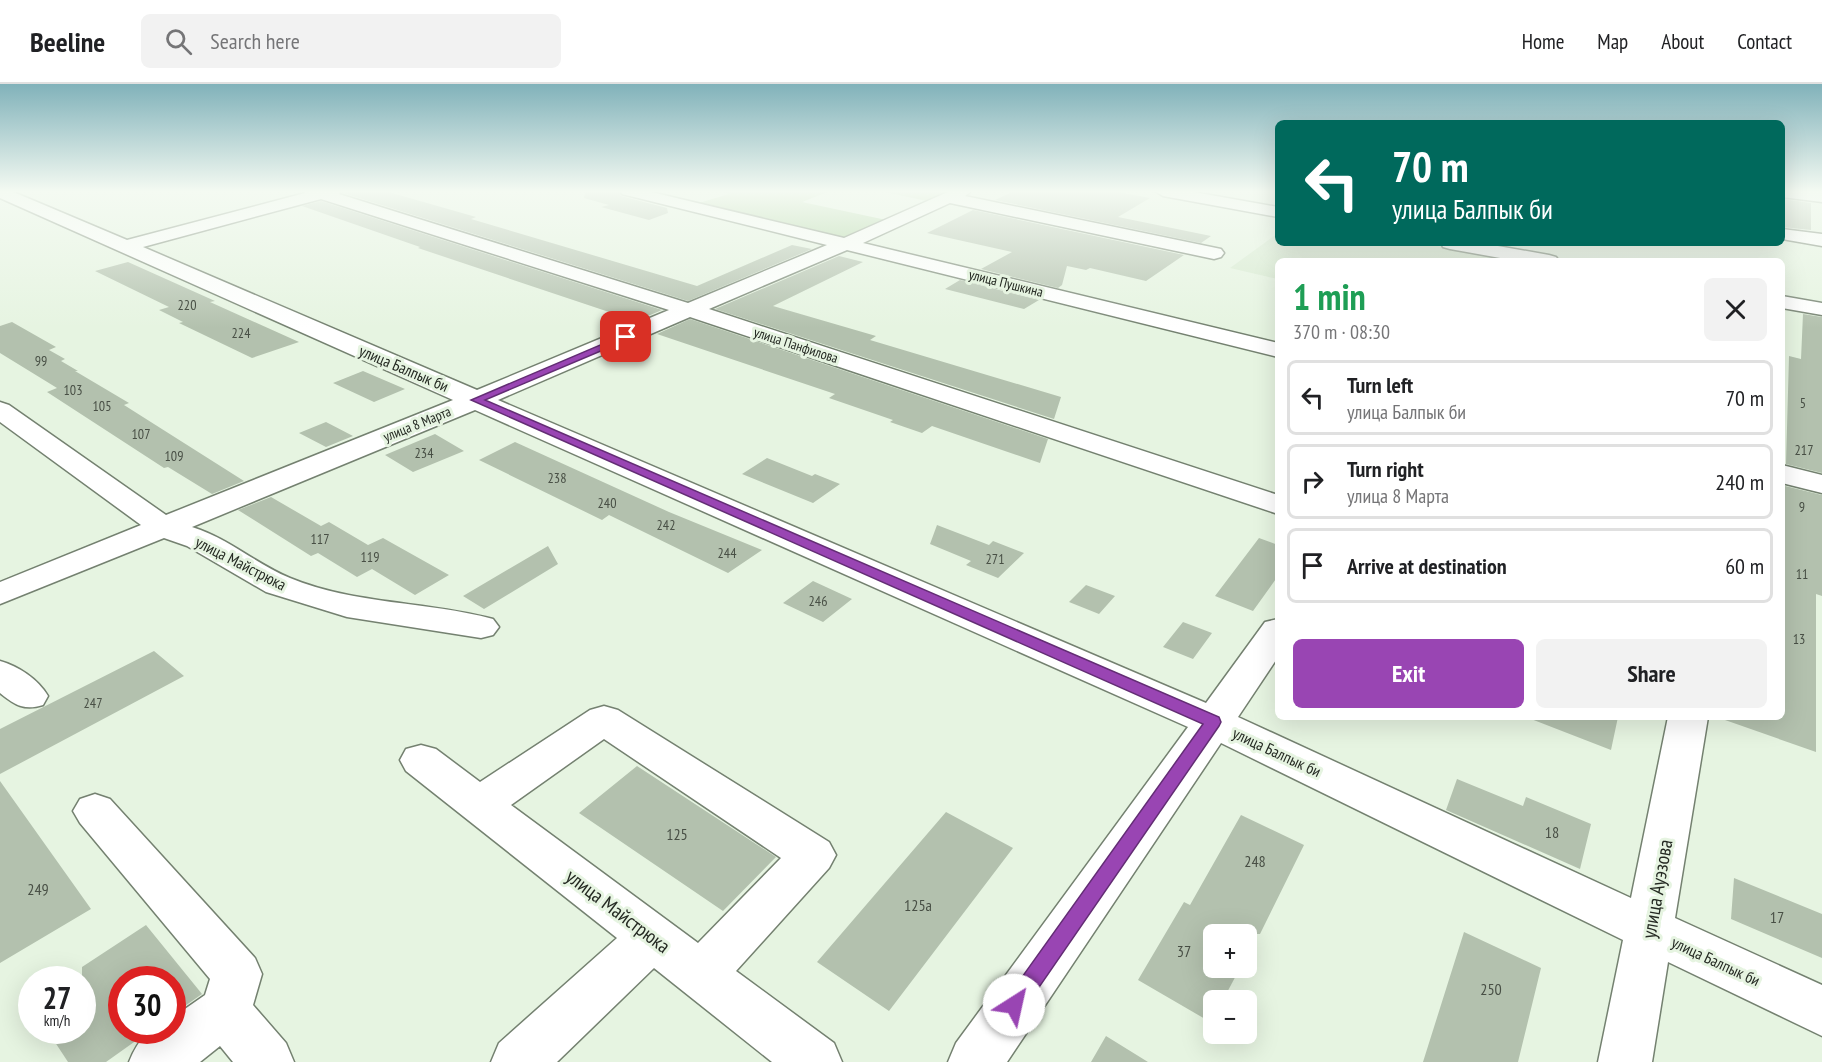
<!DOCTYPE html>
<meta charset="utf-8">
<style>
:root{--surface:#fff;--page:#f2f2f2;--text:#202124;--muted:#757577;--line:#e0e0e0;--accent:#9945b3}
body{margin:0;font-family:"PT Sans Narrow",sans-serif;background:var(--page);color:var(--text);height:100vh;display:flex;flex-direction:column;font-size:22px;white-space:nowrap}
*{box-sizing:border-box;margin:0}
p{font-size:20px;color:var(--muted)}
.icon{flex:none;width:33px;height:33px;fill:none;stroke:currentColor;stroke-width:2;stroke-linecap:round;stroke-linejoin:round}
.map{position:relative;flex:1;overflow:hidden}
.panel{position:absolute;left:1275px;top:174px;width:510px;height:462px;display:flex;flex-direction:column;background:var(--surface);border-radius:9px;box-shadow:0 6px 24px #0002}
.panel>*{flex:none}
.hud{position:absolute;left:1275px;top:36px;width:510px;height:126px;border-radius:9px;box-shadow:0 6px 24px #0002;background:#00695c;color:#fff;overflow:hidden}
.controls{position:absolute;left:1203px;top:840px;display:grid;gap:12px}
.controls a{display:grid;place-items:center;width:54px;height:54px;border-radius:9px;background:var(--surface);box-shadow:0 6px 24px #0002;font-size:30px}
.speed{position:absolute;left:18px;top:882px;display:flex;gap:12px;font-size:30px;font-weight:700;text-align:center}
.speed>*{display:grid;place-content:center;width:78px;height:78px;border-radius:50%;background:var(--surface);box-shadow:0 6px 24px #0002;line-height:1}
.speed small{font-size:15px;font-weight:400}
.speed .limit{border:9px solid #d22;background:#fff;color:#111}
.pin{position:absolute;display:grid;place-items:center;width:51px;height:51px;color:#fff;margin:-26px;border-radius:12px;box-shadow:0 3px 9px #0006}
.me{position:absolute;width:66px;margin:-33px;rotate:35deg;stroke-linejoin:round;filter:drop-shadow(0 0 4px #0008)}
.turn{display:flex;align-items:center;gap:21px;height:126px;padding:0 18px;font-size:27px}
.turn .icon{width:78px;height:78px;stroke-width:2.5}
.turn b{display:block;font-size:42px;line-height:51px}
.round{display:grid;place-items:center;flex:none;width:63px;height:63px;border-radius:9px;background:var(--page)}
.head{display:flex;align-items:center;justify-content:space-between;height:102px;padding:0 18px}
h1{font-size:36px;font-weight:800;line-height:45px;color:#1e9e55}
.action{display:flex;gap:12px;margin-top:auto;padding:12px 18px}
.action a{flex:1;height:69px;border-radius:9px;background:var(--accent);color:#fff;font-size:24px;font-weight:800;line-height:69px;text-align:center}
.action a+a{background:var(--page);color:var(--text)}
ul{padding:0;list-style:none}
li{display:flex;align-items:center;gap:18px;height:75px;margin:0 12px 9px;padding:0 6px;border:3px solid var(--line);border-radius:9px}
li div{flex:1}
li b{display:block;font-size:22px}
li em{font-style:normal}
header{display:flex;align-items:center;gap:36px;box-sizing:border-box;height:84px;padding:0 30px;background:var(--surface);border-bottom:2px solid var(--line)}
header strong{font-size:28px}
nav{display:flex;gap:33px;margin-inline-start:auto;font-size:21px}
.search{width:420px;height:54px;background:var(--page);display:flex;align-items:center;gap:15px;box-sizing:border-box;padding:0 21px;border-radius:9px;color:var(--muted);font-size:22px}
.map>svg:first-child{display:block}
.built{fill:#d7ead0}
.green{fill:#add29f}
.building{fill:#b3c1ae}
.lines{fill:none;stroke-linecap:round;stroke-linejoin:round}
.minor-casing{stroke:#748170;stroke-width:3}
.minor{fill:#fff;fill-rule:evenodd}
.route{fill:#9945b3;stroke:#632d74;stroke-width:1.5}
.labels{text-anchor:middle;stroke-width:6;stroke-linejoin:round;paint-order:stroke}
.far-street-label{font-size:14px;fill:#242922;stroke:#e6f4e1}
.number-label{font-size:14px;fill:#484f45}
.street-label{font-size:16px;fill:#242922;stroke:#e6f4e1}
.near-number-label{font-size:16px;fill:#484f45}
.near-street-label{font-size:20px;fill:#242922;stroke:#e6f4e1}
</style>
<header>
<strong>Beeline</strong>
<div class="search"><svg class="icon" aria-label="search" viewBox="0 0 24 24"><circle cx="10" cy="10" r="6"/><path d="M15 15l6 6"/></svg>Search here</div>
<nav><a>Home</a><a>Map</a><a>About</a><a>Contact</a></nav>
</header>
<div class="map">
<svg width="1822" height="978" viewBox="0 0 1822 978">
<rect width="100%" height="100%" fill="#e6f4e1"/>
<path class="built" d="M1278,149V159H1421L1518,177H1278V195L1230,184Z"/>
<path class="green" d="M721,107H830L802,118L891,137L845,156L699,119L729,110Z
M880,107H949L927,117Z"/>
<path class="building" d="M353,107H385L476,133L471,135L697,202L792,161L812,165L688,217L343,109Z
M585,107H618L621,112L667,124L668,129L649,136L601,123L609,121L584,114Z
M1014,107H1113L1150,114L1118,133L1211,152L1201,159L995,116Z
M1782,115L1811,119V146L1782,143Z
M321,117L662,226L629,240L610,234L618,231L418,164L420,163L302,122Z
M973,126L1184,171L1146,197L1090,184L1086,186L1067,182L1062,201L1058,204L981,185L1012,168L927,149Z
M839,172L863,178L773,222L876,252L870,256L1061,313L1054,335L715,225Z
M128,178L215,217L210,218L299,258L252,274L179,239L183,238L159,226L169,223L95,187Z
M960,196L1039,216L1024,225L945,205Z
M1803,230L1822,233V389L1786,380L1789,272L1801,275Z
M690,235L1048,355L1040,379L932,342L922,349L890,338L893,336L829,314L835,310L657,250Z
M12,238L56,263L49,266L65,275L61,277L78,287H75L129,319L124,321L244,397L212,410L168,383L164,384L47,308L57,304L0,269V242Z
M363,287L405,305L374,318L333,299Z
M326,338L353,352L326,363L299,349Z
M435,350L464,367L413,388L385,371Z
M515,358L669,428L762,466L728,489L609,431L602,436L479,376Z
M767,374L812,392L815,390L840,400L813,419L742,390Z
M1785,402L1822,411V512L1816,510V668L1725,636L1726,633H1782V409L1785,410Z
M271,413L321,442L329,438L368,461L383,454L449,491L415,511L372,485L357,493L318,469L311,472L238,426Z
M937,441L989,461L993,457L1024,469L998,494L966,481L971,477L930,460Z
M1259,454L1278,461V492L1253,527L1215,512Z
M548,462L558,480L484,525L463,512Z
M813,497L852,515L823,538L783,519Z
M1086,501L1115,512L1099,530L1069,518Z
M1183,538L1212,549L1193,575L1163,563Z
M154,567L184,592L0,690V645Z
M1531,633H1618L1611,666L1531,635Z
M637,682L776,773L723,827L579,729Z
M1457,695L1523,722L1526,713L1591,740L1580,785L1446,726Z
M0,697L91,825L0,879Z
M946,728L1013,764L889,927L817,878Z
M1241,731L1304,761L1260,850H1256L1246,869V850H1214V884H1240L1223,916H1214L1212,939L1138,896L1184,818L1190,821Z
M1734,794L1822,830V874L1731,835Z
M146,841L202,910L172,931V896H122V946H151L106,978H68L47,946H82V883Z
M1464,848L1541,884L1518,978H1423Z
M1106,952L1148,978H1091Z"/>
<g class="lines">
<defs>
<path id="minor" d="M0,107H11L127,156L305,109L304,107H341L339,110L688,219L827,161L622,110L620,107H647L844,154L950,107H971L965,112L1221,165L1224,169L1221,173L1214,175L950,119L863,159L1278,259V273L847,166L709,225L1278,411V430L690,233L498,316L1206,619L1265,538L1278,535V573L1238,633L1631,814L1668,633H1708L1675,834L1822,901V952L1668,878L1652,978H1598L1623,856L1221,659L1007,978H948L956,959L1188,643L475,326L192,443C228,454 256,480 290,494C355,521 427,517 493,535L499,543L493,551L481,554L347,533L266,508L187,462L164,454L0,520V498L141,441L0,338V318L9,321L166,431L453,316L0,114ZM321,115L669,226L477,306L143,163Z
M1155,107H1188L1278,123V133L1163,112Z
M1782,107L1822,108V118L1782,113Z
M1782,145L1822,150V162L1782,155Z
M1441,159H1481L1549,171L1556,173L1559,177H1517L1450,165L1443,163Z
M1782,212L1822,219V231L1782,224Z
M1782,381L1822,391V409L1782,399Z
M0,577C18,582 38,595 48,612L43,621C24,627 15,621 0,609Z
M604,622L618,626L829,758L836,771L829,784L736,887L834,959L842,978H772L654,884L557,978H491L499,959L617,854L406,687L400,676L406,665L421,661L436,665L480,698L590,626ZM604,655L781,774L698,859L511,721Z
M95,710L110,715L255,874L262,890L253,921L286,959L294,978H233L220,962L200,978H129C139,954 146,946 172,946V934L205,911L210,895L80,739L73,727L80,715Z"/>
</defs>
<use href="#minor" class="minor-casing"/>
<use href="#minor" class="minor"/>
</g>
<linearGradient id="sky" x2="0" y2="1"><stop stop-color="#81b2ba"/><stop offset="0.44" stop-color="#f4faf2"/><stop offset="1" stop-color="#f4faf2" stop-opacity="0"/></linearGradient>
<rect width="1822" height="244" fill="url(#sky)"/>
<path class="route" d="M626,250L631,253L629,255L485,316L1219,633L1221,638L1219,642L1022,928L1014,931L1007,928L1004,921L1007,914L1203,640L471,316Z"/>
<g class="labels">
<g class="far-street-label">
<text transform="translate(1006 199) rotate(14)" y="5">улица Пушкина</text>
<text transform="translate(796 261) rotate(18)" y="5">улица Панфилова</text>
<text transform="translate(417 340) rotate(-22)" y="5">улица 8 Марта</text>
</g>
<g class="number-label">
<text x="187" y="226">220</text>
<text x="241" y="254">224</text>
<text x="41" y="282">99</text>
<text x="73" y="311">103</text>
<text x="1803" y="324">5</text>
<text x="102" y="327">105</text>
<text x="141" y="355">107</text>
<text x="1804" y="371">217</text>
<text x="424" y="374">234</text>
<text x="174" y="377">109</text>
<text x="557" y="399">238</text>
<text x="607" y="424">240</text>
<text x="1802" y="428">9</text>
<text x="666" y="446">242</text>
<text x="320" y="460">117</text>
<text x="727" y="474">244</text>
<text x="370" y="478">119</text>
<text x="995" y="480">271</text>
<text x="1802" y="495">11</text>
<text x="818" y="522">246</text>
<text x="1799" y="560">13</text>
<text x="93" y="624">247</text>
</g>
<g class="street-label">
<text transform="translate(404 284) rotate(23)" y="6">улица Балпык би</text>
<text transform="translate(241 479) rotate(27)" y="6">улица Майстрюка</text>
<text transform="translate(1277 668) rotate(25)" y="6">улица Балпык би</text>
<text transform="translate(1716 877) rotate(25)" y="6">улица Балпык би</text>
</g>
<g class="near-number-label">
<text x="1552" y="754">18</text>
<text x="677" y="756">125</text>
<text x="1255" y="783">248</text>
<text x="38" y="811">249</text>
<text x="918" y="827">125а</text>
<text x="1777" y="839">17</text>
<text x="1184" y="873">37</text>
<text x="1491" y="911">250</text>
</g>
<g class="near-street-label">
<text transform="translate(1657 805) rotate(-80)" y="7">улица Ауэзова</text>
<text transform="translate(618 827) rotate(37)" y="7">улица Майстрюка</text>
</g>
</g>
</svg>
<div class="controls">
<a>+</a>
<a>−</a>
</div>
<div class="speed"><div>27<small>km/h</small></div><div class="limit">30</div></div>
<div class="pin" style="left:626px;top:253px;background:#d93025"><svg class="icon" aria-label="arrive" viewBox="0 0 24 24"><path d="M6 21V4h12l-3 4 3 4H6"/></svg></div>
<svg class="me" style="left:1014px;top:921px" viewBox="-20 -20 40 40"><circle r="19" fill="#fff"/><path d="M0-13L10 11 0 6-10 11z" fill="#9945b3"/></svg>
<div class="hud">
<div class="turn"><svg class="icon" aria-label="left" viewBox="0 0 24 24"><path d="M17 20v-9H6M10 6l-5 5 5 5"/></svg><div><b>70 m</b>улица Балпык би</div></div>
</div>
<section class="panel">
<div class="head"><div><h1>1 min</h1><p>370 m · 08:30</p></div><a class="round"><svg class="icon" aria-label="close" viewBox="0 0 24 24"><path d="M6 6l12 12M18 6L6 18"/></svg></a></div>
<ul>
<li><svg class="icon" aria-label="left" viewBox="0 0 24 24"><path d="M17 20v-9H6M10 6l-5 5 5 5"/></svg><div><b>Turn left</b><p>улица Балпык би</p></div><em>70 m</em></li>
<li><svg class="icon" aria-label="right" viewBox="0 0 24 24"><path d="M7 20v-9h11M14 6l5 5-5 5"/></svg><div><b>Turn right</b><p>улица 8 Марта</p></div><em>240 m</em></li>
<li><svg class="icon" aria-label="arrive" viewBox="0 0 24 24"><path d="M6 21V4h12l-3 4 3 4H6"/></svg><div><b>Arrive at destination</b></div><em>60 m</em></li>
</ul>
<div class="action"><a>Exit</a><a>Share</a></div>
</section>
</div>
